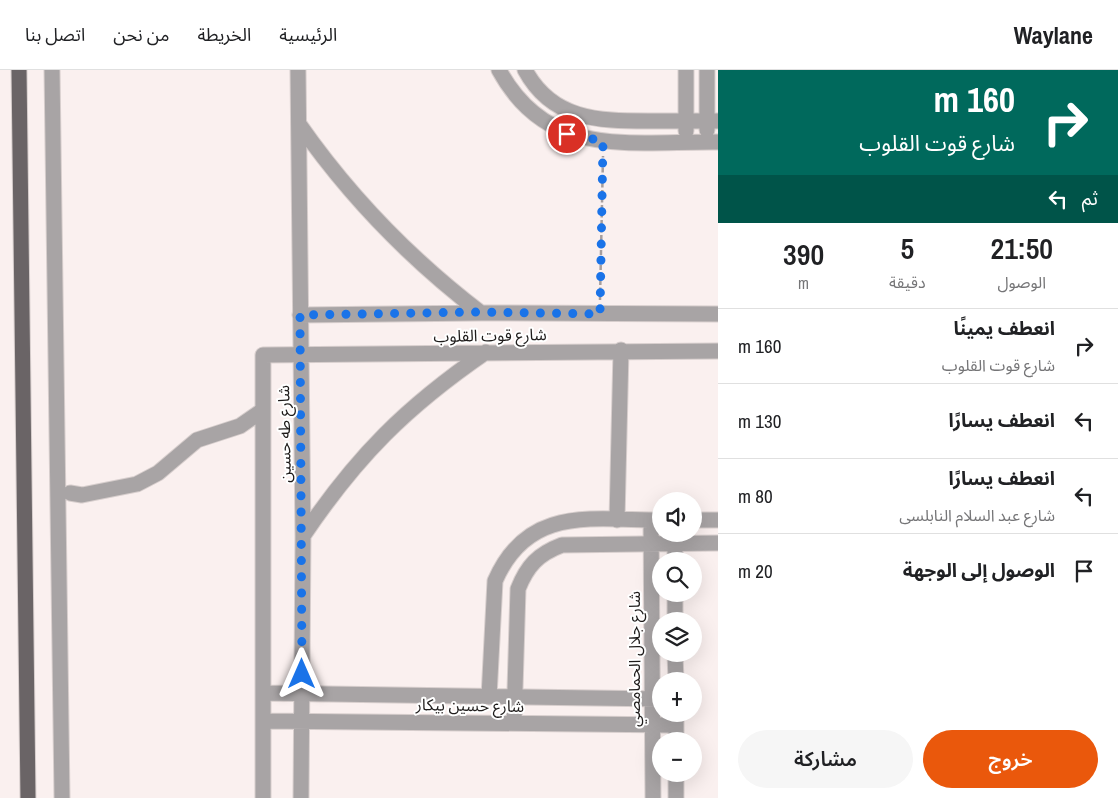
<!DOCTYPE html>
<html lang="ar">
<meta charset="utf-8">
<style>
:root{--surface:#fff;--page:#f6f6f6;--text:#202124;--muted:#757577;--line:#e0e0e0;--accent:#ea580c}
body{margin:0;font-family:"Archivo Narrow","Noto Sans Arabic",sans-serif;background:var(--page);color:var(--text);direction:rtl;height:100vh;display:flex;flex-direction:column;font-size:19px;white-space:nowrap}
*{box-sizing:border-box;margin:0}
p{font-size:16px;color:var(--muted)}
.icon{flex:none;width:28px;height:28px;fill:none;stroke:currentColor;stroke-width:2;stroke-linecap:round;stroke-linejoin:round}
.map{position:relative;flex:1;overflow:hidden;direction:ltr}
.details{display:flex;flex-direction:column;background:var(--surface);width:400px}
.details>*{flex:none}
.hud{background:#00695c;color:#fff;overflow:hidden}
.controls{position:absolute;left:652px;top:422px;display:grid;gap:10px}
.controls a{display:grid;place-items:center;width:50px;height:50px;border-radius:50%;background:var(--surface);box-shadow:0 5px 20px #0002;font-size:25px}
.pin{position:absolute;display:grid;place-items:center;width:42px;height:42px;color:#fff;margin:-21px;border:2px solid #fff;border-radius:50%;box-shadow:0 1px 5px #0007}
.me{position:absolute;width:55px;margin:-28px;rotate:0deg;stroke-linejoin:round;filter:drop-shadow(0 0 4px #0008)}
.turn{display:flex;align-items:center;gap:18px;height:105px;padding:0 20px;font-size:22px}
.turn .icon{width:65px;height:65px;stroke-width:2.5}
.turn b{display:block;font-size:35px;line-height:42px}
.then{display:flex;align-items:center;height:48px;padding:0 20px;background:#0003;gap:10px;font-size:19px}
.eta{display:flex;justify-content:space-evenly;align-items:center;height:85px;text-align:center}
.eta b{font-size:30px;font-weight:600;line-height:35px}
.primary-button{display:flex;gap:10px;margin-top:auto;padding:10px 20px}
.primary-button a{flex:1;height:58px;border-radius:30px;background:var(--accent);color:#fff;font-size:20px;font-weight:600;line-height:58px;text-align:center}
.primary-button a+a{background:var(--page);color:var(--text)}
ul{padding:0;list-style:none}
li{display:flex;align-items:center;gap:15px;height:75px;padding:0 20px;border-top:1px solid var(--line)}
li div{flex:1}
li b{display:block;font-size:19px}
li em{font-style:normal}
header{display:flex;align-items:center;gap:30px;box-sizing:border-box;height:70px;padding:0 25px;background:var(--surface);border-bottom:1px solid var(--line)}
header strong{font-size:24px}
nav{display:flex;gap:28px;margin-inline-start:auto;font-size:18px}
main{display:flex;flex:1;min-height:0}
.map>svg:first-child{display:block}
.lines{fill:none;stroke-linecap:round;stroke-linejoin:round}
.minor-casing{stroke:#d7cecd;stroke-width:17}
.major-casing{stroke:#d7cecd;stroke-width:17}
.path{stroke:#a69e9d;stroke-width:2.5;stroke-dasharray:5 2.5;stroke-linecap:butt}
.minor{stroke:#a8a4a5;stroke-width:15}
.major{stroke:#6a6466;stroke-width:15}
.route{stroke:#1a73e8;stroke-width:9;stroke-dasharray:0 16.2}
.labels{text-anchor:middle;stroke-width:4;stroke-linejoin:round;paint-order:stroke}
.street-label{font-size:16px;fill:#1e1b1a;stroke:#fff}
</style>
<header>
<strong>Waylane</strong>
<nav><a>الرئيسية</a><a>الخريطة</a><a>من نحن</a><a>اتصل بنا</a></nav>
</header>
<main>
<section class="details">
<div class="hud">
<div class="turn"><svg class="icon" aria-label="right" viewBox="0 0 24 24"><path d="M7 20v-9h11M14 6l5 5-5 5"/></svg><div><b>160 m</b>شارع قوت القلوب</div></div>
<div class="then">ثم<svg class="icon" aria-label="left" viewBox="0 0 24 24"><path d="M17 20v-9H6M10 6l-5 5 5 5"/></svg></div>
</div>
<div class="eta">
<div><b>21:50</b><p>الوصول</p></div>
<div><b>5</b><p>دقيقة</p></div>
<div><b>390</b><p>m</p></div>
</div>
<ul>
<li><svg class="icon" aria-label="right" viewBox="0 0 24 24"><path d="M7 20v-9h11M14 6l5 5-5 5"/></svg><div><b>انعطف يمينًا</b><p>شارع قوت القلوب</p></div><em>160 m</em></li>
<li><svg class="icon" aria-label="left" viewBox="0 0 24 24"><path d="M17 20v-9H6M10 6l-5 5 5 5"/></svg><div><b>انعطف يسارًا</b></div><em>130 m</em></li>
<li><svg class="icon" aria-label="left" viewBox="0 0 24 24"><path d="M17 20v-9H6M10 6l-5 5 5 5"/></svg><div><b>انعطف يسارًا</b><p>شارع عبد السلام النابلسى</p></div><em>80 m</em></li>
<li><svg class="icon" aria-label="arrive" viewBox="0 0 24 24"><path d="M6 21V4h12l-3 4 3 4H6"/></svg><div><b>الوصول إلى الوجهة</b></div><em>20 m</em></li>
</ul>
<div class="primary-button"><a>خروج</a><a>مشاركة</a></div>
</section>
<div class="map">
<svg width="718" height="728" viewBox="0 0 718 728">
<rect width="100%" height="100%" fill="#faf0ef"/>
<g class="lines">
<defs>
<path id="minor" d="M52,0L62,728
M298,0L303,466L301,728
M499,0C548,90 630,71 718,72
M525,0C552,50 598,51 648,51C672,51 695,51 718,51
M299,54C350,127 409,188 481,243
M707,60V0
M686,61V0
M300,245L481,243L718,244
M70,423L82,425L137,414L158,403L197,370L240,356L263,340
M617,450L621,280
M651,450L653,728
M694,450H718
M675,465V491
M303,466C357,386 406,337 486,282
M675,524V551
M675,584L676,611
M263,623L661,629
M489,627L495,511C528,435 592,450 661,450
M676,644V671
M263,651L676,655
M514,653L518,519C527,496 538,484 562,475L718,473
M676,704V728
M263,728V285L718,281"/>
<path id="major" d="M19,0L28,728"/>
</defs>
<use href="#minor" class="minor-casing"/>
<use href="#major" class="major-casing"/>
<path class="path" d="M600,230L603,86"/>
<use href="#minor" class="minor"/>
<use href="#major" class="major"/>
</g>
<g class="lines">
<path class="route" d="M302,604L300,245L480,242L600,244L603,71L567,64"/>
</g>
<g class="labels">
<g class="street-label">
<text transform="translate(490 265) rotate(-1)" y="6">شارع قوت القلوب</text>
<text transform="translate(284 364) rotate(-91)" y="6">شارع طه حسين</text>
<text transform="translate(634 589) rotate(-90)" y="6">شارع جلال الحمامصي</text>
<text transform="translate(470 635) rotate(1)" y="6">شارع حسين بيكار</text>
</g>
</g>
</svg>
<div class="controls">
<a><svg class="icon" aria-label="sound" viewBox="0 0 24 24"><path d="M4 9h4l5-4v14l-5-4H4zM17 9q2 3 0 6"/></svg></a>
<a><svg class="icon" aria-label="search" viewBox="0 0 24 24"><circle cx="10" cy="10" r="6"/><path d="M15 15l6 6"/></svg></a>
<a><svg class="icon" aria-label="layers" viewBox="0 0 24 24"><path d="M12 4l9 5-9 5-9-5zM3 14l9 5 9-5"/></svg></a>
<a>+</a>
<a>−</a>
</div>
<div class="pin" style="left:567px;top:64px;background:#d93025"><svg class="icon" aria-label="arrive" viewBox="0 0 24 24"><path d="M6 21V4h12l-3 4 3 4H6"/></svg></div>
<svg class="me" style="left:302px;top:604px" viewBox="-20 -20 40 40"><path d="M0-17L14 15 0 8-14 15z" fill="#1a73e8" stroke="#fff" stroke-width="4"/></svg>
</div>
</main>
